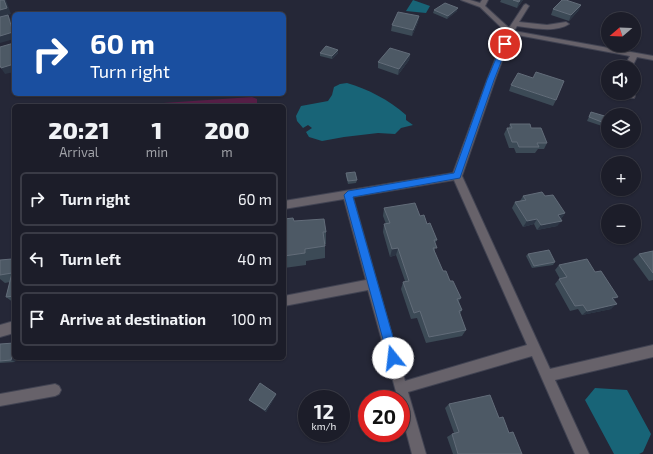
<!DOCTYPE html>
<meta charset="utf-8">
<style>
:root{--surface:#1c1d29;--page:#292a35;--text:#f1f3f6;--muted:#a0a2a8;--line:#3a3b46}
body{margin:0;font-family:"Exo 2",sans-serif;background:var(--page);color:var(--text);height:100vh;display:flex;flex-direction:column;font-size:15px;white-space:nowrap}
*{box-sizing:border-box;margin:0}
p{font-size:13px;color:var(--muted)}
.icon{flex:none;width:22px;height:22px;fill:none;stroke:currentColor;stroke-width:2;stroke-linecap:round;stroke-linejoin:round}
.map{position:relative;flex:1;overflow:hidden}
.panel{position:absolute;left:12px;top:104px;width:274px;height:256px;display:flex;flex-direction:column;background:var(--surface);border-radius:6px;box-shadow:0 1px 3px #0004,0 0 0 1px var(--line)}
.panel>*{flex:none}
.top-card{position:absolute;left:12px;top:12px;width:274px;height:84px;border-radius:6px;box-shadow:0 1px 3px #0004,0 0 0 1px var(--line);background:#1a4fa0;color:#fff;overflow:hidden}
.needle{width:26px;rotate:251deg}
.controls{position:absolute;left:601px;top:12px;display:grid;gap:8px}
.controls a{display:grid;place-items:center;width:40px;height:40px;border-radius:50%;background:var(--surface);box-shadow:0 1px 3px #0004,0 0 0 1px var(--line);font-size:20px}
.speed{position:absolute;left:298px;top:390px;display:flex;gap:8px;font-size:20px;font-weight:700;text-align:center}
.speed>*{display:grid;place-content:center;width:52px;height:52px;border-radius:50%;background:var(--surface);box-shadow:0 1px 3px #0004,0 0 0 1px var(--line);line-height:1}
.speed small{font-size:10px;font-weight:400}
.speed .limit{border:6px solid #d22;background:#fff;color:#111}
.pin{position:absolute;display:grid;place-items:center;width:34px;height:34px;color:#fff;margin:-17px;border:2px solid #fff;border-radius:50%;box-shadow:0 1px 4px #0007}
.me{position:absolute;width:44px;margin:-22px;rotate:344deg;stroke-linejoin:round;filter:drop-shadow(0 0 3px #0008)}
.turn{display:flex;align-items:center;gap:14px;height:84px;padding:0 12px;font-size:18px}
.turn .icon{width:52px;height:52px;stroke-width:2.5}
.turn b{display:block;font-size:28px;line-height:34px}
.eta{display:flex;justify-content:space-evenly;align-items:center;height:68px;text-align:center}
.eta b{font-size:24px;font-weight:800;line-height:28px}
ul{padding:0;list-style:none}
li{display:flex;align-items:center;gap:12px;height:54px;margin:0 8px 6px;padding:0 4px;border:2px solid var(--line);border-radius:6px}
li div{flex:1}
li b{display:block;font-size:15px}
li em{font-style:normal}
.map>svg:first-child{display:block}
.green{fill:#551e46}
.water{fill:#186477}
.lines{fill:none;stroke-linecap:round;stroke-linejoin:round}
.minor-casing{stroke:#414352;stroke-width:2}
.minor{fill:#67626a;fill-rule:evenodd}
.wall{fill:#3c4a56}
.shaded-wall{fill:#2c3544}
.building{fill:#4d5965;stroke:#626c79}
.route{fill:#1a73e8;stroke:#114b97}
</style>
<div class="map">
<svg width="653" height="454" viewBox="0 0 653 454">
<rect width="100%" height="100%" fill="#252737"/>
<path class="green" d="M252,97L257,99V106H145L148,104Z"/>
<path class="water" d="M413,0L430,6L426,13L406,11Z
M347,83C368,89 389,100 406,115V120L413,125L401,128L395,134L378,133L344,137L322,141L309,137L306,132L312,128L308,125L303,128L297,121L296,116L301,106L328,101L332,95L334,87L340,84Z
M595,388L627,390L651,434L643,452L639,454H614L585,400Z"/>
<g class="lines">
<defs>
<path id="minor" d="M461,0H470L480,3L482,0H488L485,6L509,28L524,5L526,4L529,6L519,22L547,25L566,22L569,24C556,33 532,28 517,26L514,31L653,56V60L637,57L632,67H624L630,56L512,34L495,80L462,176L550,369L653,345V357L555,380L589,454H575L532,356L408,392L426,454H412L401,412V399H398L368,290L284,306V296L366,280L344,199L284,209V201L453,173L487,80L506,32L480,7ZM454,180L527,345L405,381L353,197Z
M634,92L635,96L634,98H628L627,93H634Z
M14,321V333L0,337V325Z
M55,384L59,386L61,390L59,394L55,396L0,406V394Z"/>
</defs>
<use href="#minor" class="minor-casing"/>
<use href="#minor" class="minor"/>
</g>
<path class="wall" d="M501,0H523L517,8L500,2Z
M581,5L578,11L569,21L551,15L553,9Z
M434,10L457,11L447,19L433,13Z
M419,16L418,22L412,36L391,31L392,25Z
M338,50V53L332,59L320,56V53Z
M410,54L409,60L398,75L378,68V62Z
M511,85L556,100L553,106L509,91Z
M591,112L607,124L605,127L587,121Z
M510,124L531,128L547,143L544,149H538L535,153H516L514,148H509L504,134L507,128H509Z
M346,173L357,180L356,183L348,184L346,176Z
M523,196H545L565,213L561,219L557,226L537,230L534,224L523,227L512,208L515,202L520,201Z
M384,208L420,216L427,224L437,240L435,243V252L443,271L450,281L461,298L459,301L462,310L460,314L466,330L462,336L426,343L417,318L411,319L401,289L403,282L405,281L396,255L390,257L383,232L384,224H386L383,216Z
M284,219L294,221L326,232V244H325V258L306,261V265L284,268Z
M14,251V303L6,297L10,282L5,283L0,279V262L12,259Z
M653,251V280L649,281L633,259L639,254Z
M528,254L555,262L553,265L532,268L526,256Z
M559,265L614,300L611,309L582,315L578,309L570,311L555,284L559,279H560L555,270Z
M0,344L14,358H16L15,362L0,363Z
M276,395L266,412L250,401L249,400Z
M449,404L499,418L509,433L522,454H453L447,437L452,434L454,433L445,408Z"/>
<path class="shaded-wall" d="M4,0H8H6L11,14L8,15L12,21L14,28V39L0,43V10Z
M520,0H523L517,8L519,2Z
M581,5L578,11L569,21L571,15Z
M458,8L457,11L447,19L448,16Z
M419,16L418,22L412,36L413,30Z
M338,50V53L332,59V56Z
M410,54L409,60L398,75L399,69Z
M14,64V72L5,74L1,68Z
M565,213L561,219L554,220L558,215Z
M537,219L534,224L523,227L527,221Z
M562,221L557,226L537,230L541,225Z
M398,248L396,255L390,257L392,249Z
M618,297L612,302V298Z
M617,304L611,309L582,315L587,311Z
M14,350V358H16L15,362L11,360Z
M276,394V395L266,412L265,410Z"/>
<path class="building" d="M0,0H4L7,8L0,10Z
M513,0H520L519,2Z
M562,0H566L581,5L571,15L553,9Z
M445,3L458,8L448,16L434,10Z
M398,12L419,16L413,30L392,25Z
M8,15L13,32L0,36V17Z
M14,43V64L1,68L0,65V47Z
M326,46L338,50L332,56L320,53Z
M390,48L410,54L399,69L378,62Z
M536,72L564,81L556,100L511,85L518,73L533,78Z
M591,112L608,117V120L607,124L589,117Z
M510,124H530L531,128H541L547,143H537L539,147H519L517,142H512L507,128H512Z
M355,172L357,180L348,181L346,173Z
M542,192L545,196L553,195L565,213L558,215L562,221L541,225L537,219L527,221L515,202L526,200L523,196Z
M415,203L420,216L424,215L427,224L430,223L437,240H434L437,248H433L443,271H446L450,281H453L461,298L457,299L462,310L459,311L466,330L429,337L420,311L414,313L403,282L409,281L398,248L392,249L384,224L390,223L384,208Z
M293,218L294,221L324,219L326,232H323L325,246L305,249V253L284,256V219Z
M549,250L555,262L534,266L528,254Z
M14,251V296L6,297L12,273L0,275V260L12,259Z
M653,251V273L639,254Z
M587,259L595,272L601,271L618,297L612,298L617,304L587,311L583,305L575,306L559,279L567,277L559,265Z
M14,343V350L11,360L0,361V344Z
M260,383L276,394L265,410L249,400Z
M490,395L499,418L503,417L509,433L513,432L522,454H458L452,434L459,432L449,404Z"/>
<path class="route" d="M505,42L508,44L494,80L460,178L353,197L399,358L397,362L393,364L389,362L388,358L344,195L348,191L454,173L487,80L502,44Z"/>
</svg>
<div class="controls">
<a><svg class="needle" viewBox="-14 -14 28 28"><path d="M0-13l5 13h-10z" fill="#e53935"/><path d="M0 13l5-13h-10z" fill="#a0a2a8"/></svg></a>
<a><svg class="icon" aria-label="sound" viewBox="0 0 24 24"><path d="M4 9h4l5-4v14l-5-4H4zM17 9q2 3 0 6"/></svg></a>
<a><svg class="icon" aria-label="layers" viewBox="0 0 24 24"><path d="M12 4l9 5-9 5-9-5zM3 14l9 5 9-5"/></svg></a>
<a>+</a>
<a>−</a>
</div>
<div class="speed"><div>12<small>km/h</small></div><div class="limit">20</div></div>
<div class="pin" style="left:505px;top:44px;background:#d93025"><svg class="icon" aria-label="arrive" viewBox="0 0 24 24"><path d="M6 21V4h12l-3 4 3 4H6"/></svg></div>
<svg class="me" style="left:393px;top:358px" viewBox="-20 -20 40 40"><circle r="19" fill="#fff"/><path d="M0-13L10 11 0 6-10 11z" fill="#1a73e8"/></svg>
<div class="top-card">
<div class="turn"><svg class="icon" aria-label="right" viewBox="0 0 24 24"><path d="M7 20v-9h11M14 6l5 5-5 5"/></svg><div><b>60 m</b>Turn right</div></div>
</div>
<section class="panel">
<div class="eta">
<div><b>20:21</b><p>Arrival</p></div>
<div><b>1</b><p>min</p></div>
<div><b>200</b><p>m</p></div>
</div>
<ul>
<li><svg class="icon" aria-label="right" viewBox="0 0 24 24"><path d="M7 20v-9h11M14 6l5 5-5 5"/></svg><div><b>Turn right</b></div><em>60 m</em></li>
<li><svg class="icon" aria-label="left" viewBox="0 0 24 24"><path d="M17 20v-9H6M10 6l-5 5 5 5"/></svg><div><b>Turn left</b></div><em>40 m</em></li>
<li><svg class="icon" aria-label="arrive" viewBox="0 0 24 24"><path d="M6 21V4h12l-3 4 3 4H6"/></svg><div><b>Arrive at destination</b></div><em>100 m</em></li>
</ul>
</section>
</div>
